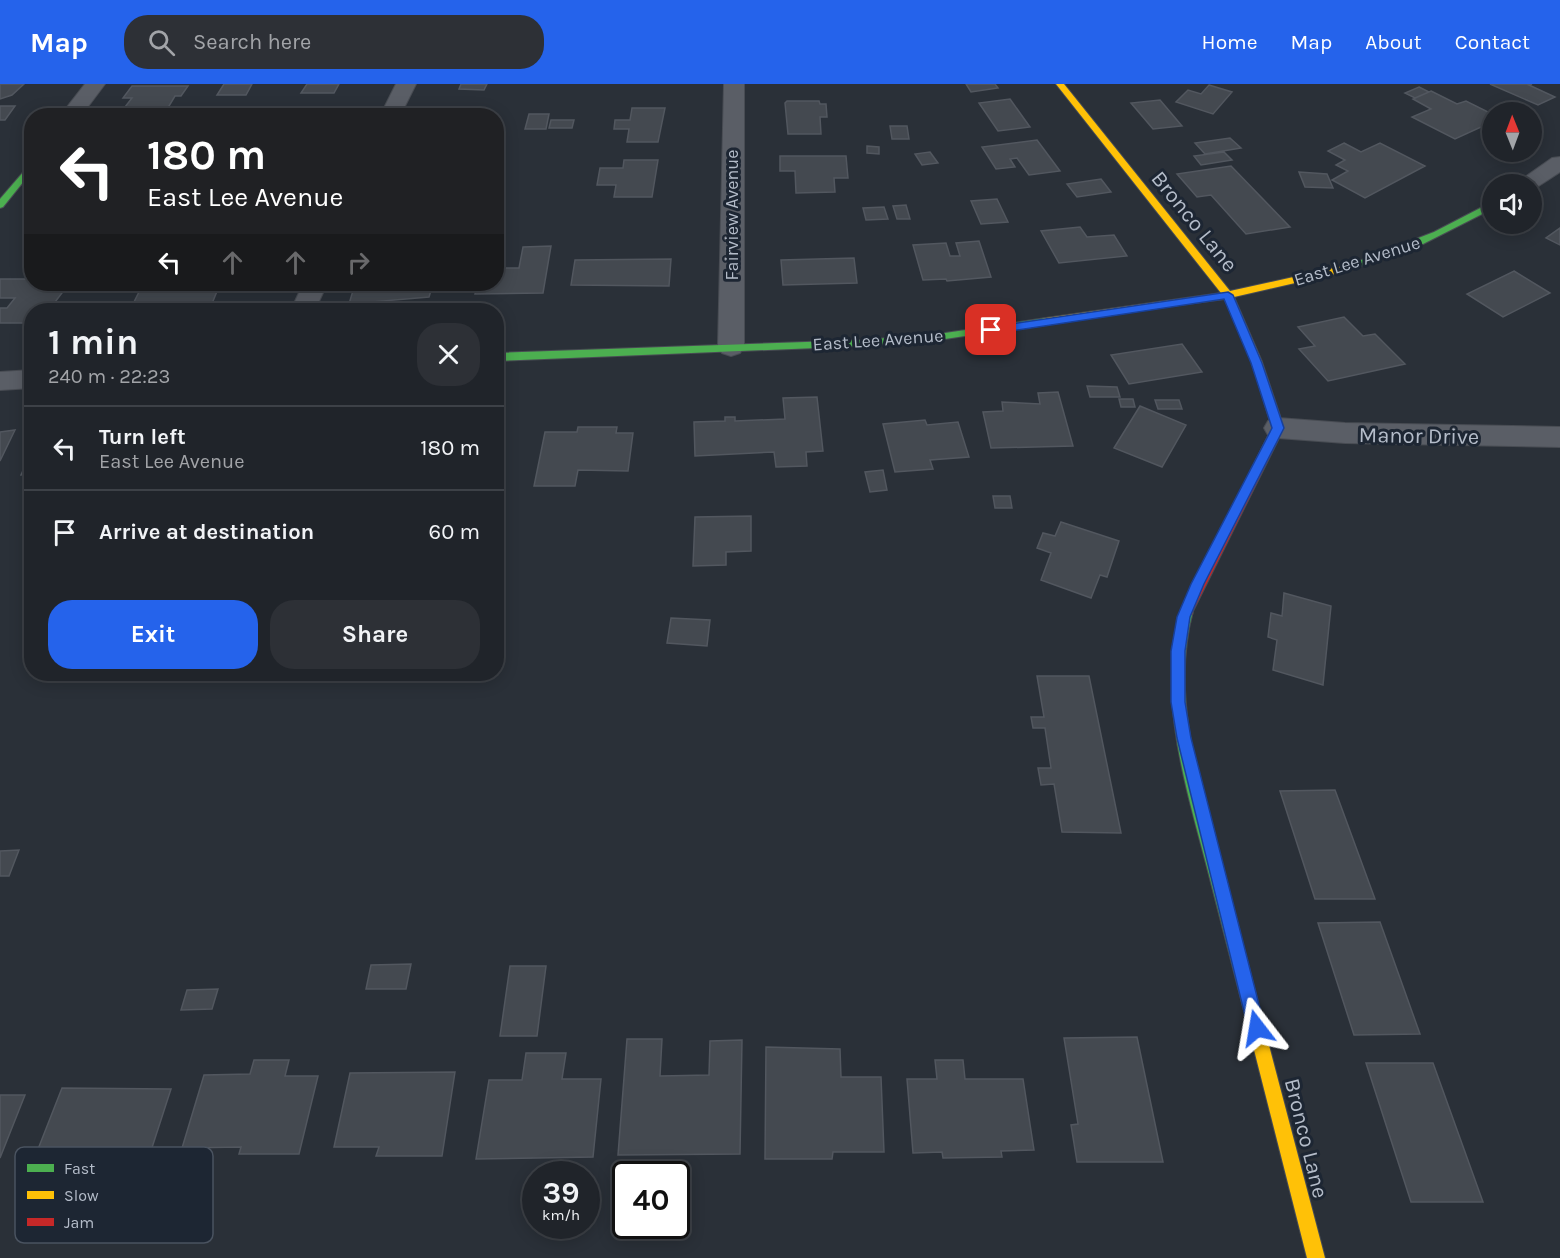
<!DOCTYPE html>
<meta charset="utf-8">
<style>
:root{--surface:#20242a;--page:#2d3036;--text:#f1f3f6;--muted:#a2a4a8;--line:#3d4147;--accent:#2563eb}
body{margin:0;font-family:Karla,sans-serif;background:var(--page);color:var(--text);height:100vh;display:flex;flex-direction:column;font-size:22px;white-space:nowrap}
*{box-sizing:border-box;margin:0}
p{font-size:20px;color:var(--muted)}
.icon{flex:none;width:33px;height:33px;fill:none;stroke:currentColor;stroke-width:2;stroke-linecap:round;stroke-linejoin:round}
.map{position:relative;flex:1;overflow:hidden}
.panel{position:absolute;left:24px;top:219px;width:480px;height:378px;display:flex;flex-direction:column;background:var(--surface);border-radius:24px;box-shadow:0 3px 15px #0003,0 0 0 2px var(--line)}
.panel>*{flex:none}
.banner{position:absolute;left:24px;top:24px;width:480px;height:183px;border-radius:24px;box-shadow:0 3px 15px #0003,0 0 0 2px var(--line);background:#202124;color:#fff;overflow:hidden}
.needle{width:39px;rotate:359deg}
.tools{position:absolute;left:1482px;top:18px;display:grid;gap:12px}
.tools a{display:grid;place-items:center;width:60px;height:60px;border-radius:50%;background:var(--surface);box-shadow:0 3px 15px #0003,0 0 0 2px var(--line);font-size:30px}
.speed{position:absolute;left:522px;top:1077px;display:flex;gap:12px;font-size:30px;font-weight:700;text-align:center}
.speed>*{display:grid;place-content:center;width:78px;height:78px;border-radius:50%;background:var(--surface);box-shadow:0 3px 15px #0003,0 0 0 2px var(--line);line-height:1}
.speed small{font-size:15px;font-weight:400}
.speed .limit{border:3px solid #111;border-radius:9px;background:#fff;color:#111}
.pin{position:absolute;display:grid;place-items:center;width:51px;height:51px;color:#fff;margin:-26px;border-radius:12px;box-shadow:0 3px 9px #0006}
.me{position:absolute;width:66px;margin:-33px;rotate:346deg;stroke-linejoin:round;filter:drop-shadow(0 0 4px #0008)}
.turn{display:flex;align-items:center;gap:21px;height:126px;padding:0 24px;font-size:27px}
.turn .icon{width:78px;height:78px;stroke-width:2.5}
.turn b{display:block;font-size:42px;line-height:51px}
.lanes{display:flex;align-items:center;height:57px;padding:0 24px;background:#0003;justify-content:center;gap:30px;direction:ltr}
.lanes .off{opacity:.35}
.round{display:grid;place-items:center;flex:none;width:63px;height:63px;border-radius:24px;background:var(--page)}
.summary{display:flex;align-items:center;justify-content:space-between;height:102px;padding:0 24px}
h1{font-size:36px;font-weight:700;line-height:45px}
.cta{display:flex;gap:12px;margin-top:auto;padding:12px 24px}
.cta a{flex:1;height:69px;border-radius:24px;background:var(--accent);color:#fff;font-size:24px;font-weight:700;line-height:69px;text-align:center}
.cta a+a{background:var(--page);color:var(--text)}
ul{padding:0;list-style:none}
li{display:flex;align-items:center;gap:18px;height:84px;padding:0 24px;border-top:2px solid var(--line)}
li div{flex:1}
li b{display:block;font-size:22px}
li em{font-style:normal}
header{display:flex;align-items:center;gap:36px;box-sizing:border-box;height:84px;padding:0 30px;background:var(--accent);color:#fff}
header strong{font-size:28px}
nav{display:flex;gap:33px;margin-inline-start:auto;font-size:21px}
.search{width:420px;height:54px;background:var(--page);display:flex;align-items:center;gap:15px;box-sizing:border-box;padding:0 21px;border-radius:24px;color:var(--muted);font-size:22px}
.map>svg:first-child{display:block}
.building{fill:#444950;stroke:#52575f;stroke-width:1.5}
.lines{fill:none;stroke-linecap:round;stroke-linejoin:round}
.street-casing{stroke:#484c53;stroke-width:2}
.fast-casing{stroke:#484c53;stroke-width:2}
.slow-casing{stroke:#484c53;stroke-width:2}
.jam-casing{stroke:#484c53;stroke-width:2}
.street{fill:#5a5e66;fill-rule:evenodd}
.fast{fill:#4caf50;fill-rule:evenodd}
.slow{fill:#ffc107;fill-rule:evenodd}
.jam{fill:#c62828;fill-rule:evenodd}
.route{fill:#2563eb;stroke:#184099;stroke-width:1.5}
.labels{text-anchor:middle;stroke-width:6;stroke-linejoin:round;paint-order:stroke}
.far-street-label{font-size:18px;fill:#b4bcc9;stroke:#1d2633}
.street-label{font-size:22px;fill:#b4bcc9;stroke:#1d2633}
.key{fill:#1d2633;stroke:#4a5360;stroke-width:1.5}
.key-label{font-size:16px;fill:#b4bcc9}
</style>
<header>
<strong>Map</strong>
<div class="search"><svg class="icon" aria-label="search" viewBox="0 0 24 24"><circle cx="10" cy="10" r="6"/><path d="M15 15l6 6"/></svg>Search here</div>
<nav><a>Home</a><a>Map</a><a>About</a><a>Contact</a></nav>
</header>
<div class="map">
<svg width="1560" height="1174" viewBox="0 0 1560 1174">
<rect width="100%" height="100%" fill="#2a3038"/>
<path class="building" d="M0,0H24L12,11L0,15Z
M224,0H252L246,11H217Z
M307,0H339L334,9H301Z
M461,0H487L484,6L459,5Z
M966,0H995L998,4L971,8Z
M1490,0H1532L1529,1L1555,13L1538,21Z
M1209,1L1232,8L1213,30L1176,18L1188,6L1201,10Z
M132,2H188L181,12H175L163,32H118L132,14H123Z
M1419,3L1429,8L1415,14L1405,9Z
M1431,7L1457,20L1466,17L1492,30V38L1455,55L1412,33L1431,25L1413,15Z
M1010,15L1030,43L998,47L979,19Z
M1160,16L1182,42L1153,45L1131,19Z
M787,17H819L820,20H826L827,33H820L821,50H788L785,19Z
M0,22H15L5,36H0Z
M632,24H665L658,58H627L629,45H614L615,36H630Z
M449,26H483L481,32H446Z
M329,28L328,32H293L295,29Z
M529,30H549L546,45H525Z
M551,36H574L572,44H549Z
M890,42H907L909,55H892Z
M1230,54L1241,64L1205,70L1195,59Z
M1037,56L1060,87L1029,91L1017,74L1010,75L1015,83L996,85L982,63Z
M1344,59L1361,68L1380,59L1425,82L1365,114L1332,96L1348,87L1336,81L1345,76L1328,67Z
M867,62L879,63V70L867,69Z
M930,68L938,79L922,81L915,70Z
M1224,68L1232,76L1201,81L1194,72Z
M780,72H846L848,94H834L835,108L796,109L795,87H780Z
M624,76H658L652,113H614L616,101H597L600,84H623Z
M1231,82L1290,143L1246,150L1211,111L1197,113L1177,90Z
M1299,88L1327,90L1333,104L1305,103Z
M1101,95L1111,108L1077,113L1067,100Z
M997,115L1008,138L981,140L971,117Z
M906,121L910,135H897L893,122Z
M884,123L888,135L866,136L863,124Z
M1080,143L1087,153L1114,151L1127,172L1059,179L1041,147Z
M1560,144V161L1546,154Z
M979,157L991,193L947,197L946,195L923,196L913,161L946,159L950,172H960L956,159Z
M551,162L543,209L475,210L477,200H496V184H519L523,163Z
M854,174L857,199L783,201L781,176Z
M671,175L669,202L571,201L575,176Z
M1514,187L1550,209L1503,233L1467,210Z
M29,192L32,193V200H63L60,204L65,205L49,226H32V239H0V224H7L15,214H0V195H27Z
M165,200H220L211,222L130,226L142,202Z
M355,200H433L429,213L349,220Z
M1344,233L1363,252L1375,250L1405,280L1328,297L1299,265L1315,262L1298,243Z
M1182,260L1202,288L1129,300L1111,271Z
M1087,302L1117,303L1120,313H1090Z
M1058,308L1073,362L991,364L983,328L1003,327L1002,318L1040,320L1038,309Z
M817,313L823,367L806,368L807,382L776,383L774,368L695,372L694,338L725,337V333H735V337L785,335L783,314Z
M1119,315H1133L1135,323H1121Z
M1155,316H1179L1182,325H1158Z
M1140,322L1186,341L1162,383L1114,364Z
M925,336L927,341L958,338L969,373L930,376L933,385L895,388L883,340Z
M578,343H617L616,349H633L628,387L578,386L575,402H534L545,348H577Z
M15,346L0,377V348Z
M32,367V390L21,391Z
M883,386L887,406L870,408L865,388Z
M993,412H1010L1012,424H995Z
M751,432V467L726,468V481L693,482L695,433Z
M1061,438L1119,457L1107,493L1100,491L1091,514L1041,496L1051,469L1037,464L1043,449L1055,452Z
M1284,509L1331,522L1323,601L1273,586L1277,556L1268,553L1271,529L1282,532Z
M671,534L710,536L707,562L667,559Z
M1037,592H1089L1121,749L1062,748L1054,700L1041,701L1038,684H1051L1045,644H1033L1031,633H1044Z
M1335,706L1375,815H1315L1280,707Z
M19,766L9,792H0V767Z
M1380,838L1420,950L1354,951L1318,839Z
M411,880L406,905H366L371,881Z
M510,882H546L537,952H500Z
M218,905L212,925L181,926L187,906Z
M1137,953L1163,1078H1077L1071,1041L1078,1040L1064,954Z
M627,955H662L660,992L709,991L710,957L742,956L740,1070L618,1071Z
M766,963L840,965L841,993H881L884,1068H833L832,1075H765Z
M526,969H566L562,995H601L593,1073L476,1075L489,996H522Z
M254,976H289L285,992H318L299,1070H239L241,1063L182,1064L204,991L250,990Z
M935,976H963L965,995H1023L1034,1066L1001,1067L1002,1073L943,1074L942,1068L913,1069L907,995H937Z
M1366,979H1433L1483,1118H1411Z
M455,988L442,1072H376L379,1063H334L350,989Z
M62,1004L171,1005L148,1076L110,1075L107,1083H31Z
M0,1011H25L0,1074Z"/>
<g class="lines">
<defs>
<path id="street" d="M85,0H105L81,32H60Z
M396,0H416L400,32H380Z
M724,0H744V263L740,269L731,272L722,269L718,263Z
M1560,73V88L1534,105H1532V100H1515L1552,74Z
M303,200H327L315,226H291Z
M32,286V304L0,306V288Z
M1278,334L1345,339L1560,343V363L1345,359L1278,354L1268,351L1264,344L1268,337Z"/>
<path id="fast" d="M32,78V87L3,123L0,124V115Z
M1492,118V125L1423,160L1346,187H1340L1338,185L1434,148Z
M1046,234L1050,235V239L945,255L864,262L496,277V269L864,256L945,249Z
M1187,522L1192,523L1193,527C1169,615 1202,706 1225,791C1239,844 1252,897 1266,950L1264,956L1258,958L1252,956L1250,950C1236,897 1223,844 1209,791C1187,705 1156,615 1181,527L1182,523Z"/>
<path id="slow" d="M1056,0H1064L1230,207L1343,182L1348,185L1343,188L1234,213L1262,278L1284,344L1282,347L1278,348L1272,344L1252,278L1225,215L1042,239V235L1046,234L1221,209Z
M1258,942L1264,944L1266,950L1325,1174H1307L1250,950L1252,944Z"/>
<path id="jam" d="M1278,340L1284,344L1193,527L1192,531H1182L1181,527L1272,344Z"/>
</defs>
<use href="#street" class="street-casing"/>
<use href="#fast" class="fast-casing"/>
<use href="#slow" class="slow-casing"/>
<use href="#jam" class="jam-casing"/>
<use href="#street" class="street"/>
<use href="#fast" class="fast"/>
<use href="#slow" class="slow"/>
<use href="#jam" class="jam"/>
</g>
<path class="route" d="M1228,208L1233,211L1262,279L1284,344L1204,500L1190,533L1185,567V618L1191,654L1265,944L1263,950L1257,952L1251,950L1248,944L1177,654L1171,618V567L1177,533L1191,500L1272,344L1251,279L1224,215L991,250L986,246L991,243Z"/>
<g class="labels">
<g class="far-street-label">
<text transform="translate(732 131) rotate(-90)" y="6">Fairview Avenue</text>
<text transform="translate(1357 177) rotate(-17)" y="6">East Lee Avenue</text>
<text transform="translate(878 256) rotate(-4)" y="6">East Lee Avenue</text>
</g>
<g class="street-label">
<text transform="translate(1195 137) rotate(51)" y="8">Bronco Lane</text>
<text transform="translate(1419 351) rotate(1)" y="8">Manor Drive</text>
<text transform="translate(1307 1054) rotate(76)" y="8">Bronco Lane</text>
</g>
</g>
<rect x="15" y="1063" width="198" height="96" rx="9" class="key"/>
<rect x="27" y="1080" width="27" height="8" fill="#4caf50"/>
<rect x="27" y="1107" width="27" height="8" fill="#ffc107"/>
<rect x="27" y="1134" width="27" height="8" fill="#c62828"/>
<g class="key-label">
<text x="64" y="1090">Fast</text>
<text x="64" y="1117">Slow</text>
<text x="64" y="1144">Jam</text>
</g>
</svg>
<div class="tools">
<a><svg class="needle" viewBox="-14 -14 28 28"><path d="M0-13l5 13h-10z" fill="#e53935"/><path d="M0 13l5-13h-10z" fill="#a2a4a8"/></svg></a>
<a><svg class="icon" aria-label="sound" viewBox="0 0 24 24"><path d="M4 9h4l5-4v14l-5-4H4zM17 9q2 3 0 6"/></svg></a>
</div>
<div class="speed"><div>39<small>km/h</small></div><div class="limit">40</div></div>
<div class="pin" style="left:991px;top:246px;background:#d93025"><svg class="icon" aria-label="arrive" viewBox="0 0 24 24"><path d="M6 21V4h12l-3 4 3 4H6"/></svg></div>
<svg class="me" style="left:1257px;top:944px" viewBox="-20 -20 40 40"><path d="M0-17L14 15 0 8-14 15z" fill="#2563eb" stroke="#fff" stroke-width="4"/></svg>
<div class="banner">
<div class="turn"><svg class="icon" aria-label="left" viewBox="0 0 24 24"><path d="M17 20v-9H6M10 6l-5 5 5 5"/></svg><div><b>180 m</b>East Lee Avenue</div></div>
<div class="lanes"><svg class="icon" aria-label="left" viewBox="0 0 24 24"><path d="M17 20v-9H6M10 6l-5 5 5 5"/></svg><svg class="icon off" aria-label="ahead" viewBox="0 0 24 24"><path d="M12 20V5M6 11l6-6 6 6"/></svg><svg class="icon off" aria-label="ahead" viewBox="0 0 24 24"><path d="M12 20V5M6 11l6-6 6 6"/></svg><svg class="icon off" aria-label="right" viewBox="0 0 24 24"><path d="M7 20v-9h11M14 6l5 5-5 5"/></svg></div>
</div>
<section class="panel">
<div class="summary"><div><h1>1 min</h1><p>240 m · 22:23</p></div><a class="round"><svg class="icon" aria-label="close" viewBox="0 0 24 24"><path d="M6 6l12 12M18 6L6 18"/></svg></a></div>
<ul>
<li><svg class="icon" aria-label="left" viewBox="0 0 24 24"><path d="M17 20v-9H6M10 6l-5 5 5 5"/></svg><div><b>Turn left</b><p>East Lee Avenue</p></div><em>180 m</em></li>
<li><svg class="icon" aria-label="arrive" viewBox="0 0 24 24"><path d="M6 21V4h12l-3 4 3 4H6"/></svg><div><b>Arrive at destination</b></div><em>60 m</em></li>
</ul>
<div class="cta"><a>Exit</a><a>Share</a></div>
</section>
</div>
